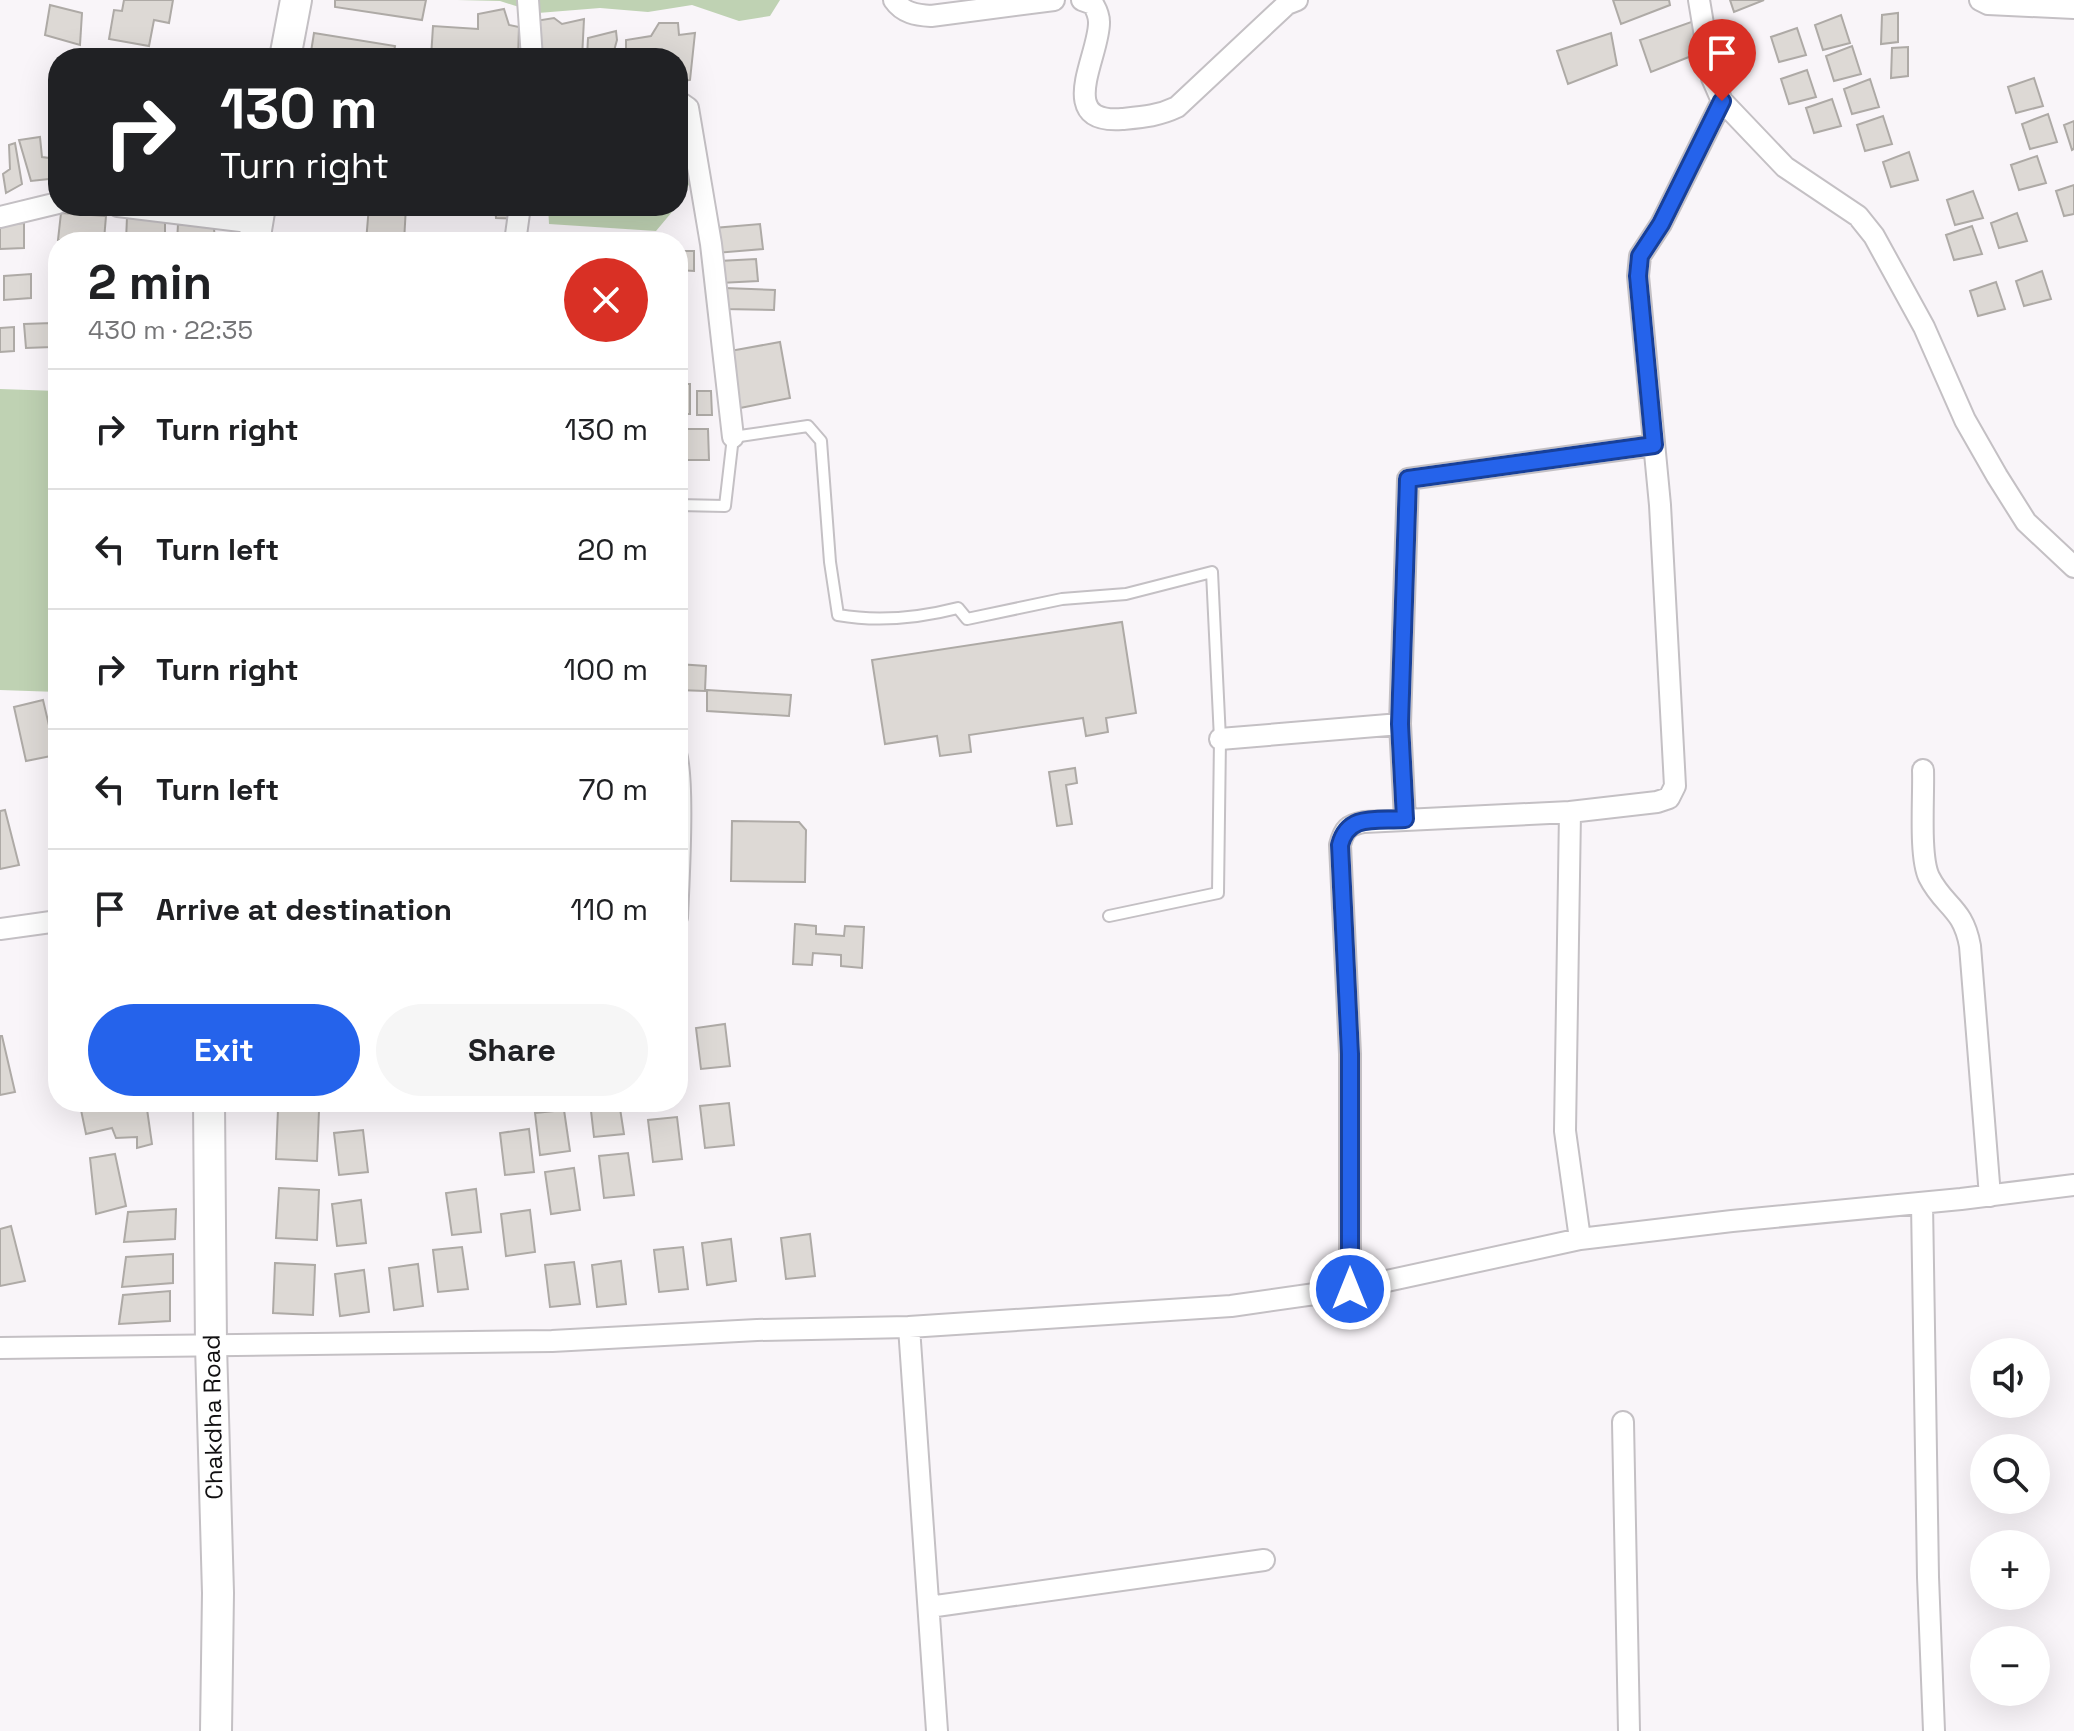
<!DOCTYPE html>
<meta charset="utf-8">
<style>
:root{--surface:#fff;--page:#f6f6f6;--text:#202124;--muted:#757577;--line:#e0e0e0;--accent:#2563eb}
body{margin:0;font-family:"Space Grotesk",sans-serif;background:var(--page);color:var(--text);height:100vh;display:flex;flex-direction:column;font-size:30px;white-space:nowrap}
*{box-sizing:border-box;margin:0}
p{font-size:26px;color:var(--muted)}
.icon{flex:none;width:44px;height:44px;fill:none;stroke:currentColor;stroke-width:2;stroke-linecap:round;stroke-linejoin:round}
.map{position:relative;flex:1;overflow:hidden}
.details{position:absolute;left:48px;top:232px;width:640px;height:880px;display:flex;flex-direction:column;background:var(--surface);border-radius:32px;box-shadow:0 8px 32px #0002}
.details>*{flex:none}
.banner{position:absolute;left:48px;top:48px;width:640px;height:168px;border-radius:32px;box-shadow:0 8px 32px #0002;background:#202124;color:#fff;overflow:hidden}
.controls{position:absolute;left:1970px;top:1338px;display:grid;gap:16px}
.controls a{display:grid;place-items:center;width:80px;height:80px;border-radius:50%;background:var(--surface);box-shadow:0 8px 32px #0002;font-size:40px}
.pin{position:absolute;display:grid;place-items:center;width:68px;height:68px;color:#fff;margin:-82px -34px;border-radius:50% 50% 50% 0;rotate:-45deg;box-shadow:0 0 8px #0007}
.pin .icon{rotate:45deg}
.me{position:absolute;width:88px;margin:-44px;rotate:0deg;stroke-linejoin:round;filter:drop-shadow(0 0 6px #0008)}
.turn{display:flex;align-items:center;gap:28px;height:168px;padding:0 40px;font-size:36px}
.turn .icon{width:104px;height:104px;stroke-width:2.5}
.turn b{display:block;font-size:56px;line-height:68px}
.round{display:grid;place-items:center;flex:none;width:84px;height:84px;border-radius:42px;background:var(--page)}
.overview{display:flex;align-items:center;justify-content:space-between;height:136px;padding:0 40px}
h1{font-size:48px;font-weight:700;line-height:60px}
.button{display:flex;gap:16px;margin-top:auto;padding:16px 40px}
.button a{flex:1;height:92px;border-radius:48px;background:var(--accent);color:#fff;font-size:32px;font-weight:700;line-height:92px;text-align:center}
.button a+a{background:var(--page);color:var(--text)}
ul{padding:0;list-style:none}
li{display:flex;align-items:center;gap:24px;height:120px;padding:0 40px;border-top:2px solid var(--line)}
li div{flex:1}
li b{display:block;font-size:30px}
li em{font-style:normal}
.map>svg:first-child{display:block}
.green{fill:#bfd2b3}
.building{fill:#ddd9d5;stroke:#aeaaa6;stroke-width:2}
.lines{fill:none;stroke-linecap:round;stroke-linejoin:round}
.lane-casing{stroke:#c4c0c4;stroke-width:14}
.street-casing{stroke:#c4c0c4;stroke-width:24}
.primary-casing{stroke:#c4c0c4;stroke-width:34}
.lane{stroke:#fff;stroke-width:10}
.street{stroke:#fff;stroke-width:20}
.primary{stroke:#fff;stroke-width:30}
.route-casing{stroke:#184099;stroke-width:20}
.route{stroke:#2563eb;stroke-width:14}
.labels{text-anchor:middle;stroke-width:6;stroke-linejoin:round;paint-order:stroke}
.street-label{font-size:24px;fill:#111011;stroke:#fff}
</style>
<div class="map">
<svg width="2074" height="1731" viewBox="0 0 2074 1731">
<rect width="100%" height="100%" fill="#f9f5f9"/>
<path class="green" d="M457,0H780L770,16L739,21L692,5L648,12L600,8L538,13L500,1Z
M678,140L691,181L678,204Z
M548,206H677L656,231L549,224Z
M0,389L58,391V692L0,690Z"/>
<path class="building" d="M124,0H173L169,23L154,20L149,46L109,39L114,10L122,11Z
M335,0H426L422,20L335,7Z
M1613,0H1669L1670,5L1621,24Z
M1730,0H1764L1734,12Z
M50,5L82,13L80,45L45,35Z
M504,9L509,25L519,27L518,58H431L433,26L478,29V14Z
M1898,13V42L1881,44L1882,15Z
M1841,15L1850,43L1823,50L1815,25Z
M554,18L562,24L584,19L582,58H533L535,21Z
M1694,21L1699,53L1651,72L1640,40Z
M659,23H678L679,35L695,33L690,80L678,82V58H626V40L651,36Z
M1797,28L1806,55L1779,62L1771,37Z
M616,31L617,40L612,58H587L588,38Z
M314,33L395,46L393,58H310Z
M1611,33L1617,65L1568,84L1557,51Z
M1852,46L1861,74L1834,81L1826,56Z
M1908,47V76L1891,78L1892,48Z
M1807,70L1816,97L1789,104L1781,79Z
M2034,78L2043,106L2016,113L2008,87Z
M1870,79L1879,107L1852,114L1844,89Z
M1832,99L1841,126L1814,133L1806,108Z
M2048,114L2057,142L2030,149L2022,124Z
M1883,116L1892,144L1865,151L1857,125Z
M2074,121V149L2072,150L2064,125Z
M40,137L42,157L57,159L58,178L31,181L19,140Z
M15,143L22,184L6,193L3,174L10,169L9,145Z
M1909,152L1918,180L1891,187L1883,162Z
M2037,156L2046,183L2019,190L2011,165Z
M2074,185V214L2064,216L2056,191Z
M1973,191L1983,218L1955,225L1947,200Z
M369,206H406L404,242H366Z
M495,206H522V219L496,218Z
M61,213L106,216L104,240H58Z
M2017,213L2027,241L1999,248L1991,223Z
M127,217L165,220V242L126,241Z
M24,223V248L0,249V225Z
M178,224L214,228L215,242H177Z
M760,224L763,249L716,253L714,228Z
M1972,226L1982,254L1954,260L1946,235Z
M678,251H694V271L678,270Z
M756,259L758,281L720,283L719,261Z
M2042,271L2051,299L2024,306L2016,281Z
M31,274V298L4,300V276Z
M1996,282L2005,309L1978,316L1970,291Z
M725,288L775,290L774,310L724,309Z
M52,323V347L26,348L24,324Z
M14,327V351L0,352V328Z
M780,342L790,398L740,408L730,351Z
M678,384H690V414H678Z
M697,391H711L712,415H697Z
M678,429H708L709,460H678Z
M1122,622L1136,713L1106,718L1108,732L1086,736L1083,718L969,735L971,752L940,756L937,736L885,744L872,660Z
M678,664L706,666L705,691L678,690Z
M707,690L791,695L789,716L707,711Z
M43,700L56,755L26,761L14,707Z
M1075,768L1077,783L1066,785L1072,824L1057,826L1049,772Z
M5,810L19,865L0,869V811Z
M58,814V850L50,816Z
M732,821L799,822L806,830L805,882L731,881Z
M795,924L816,926V934L844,936L845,926L864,927L862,968L841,966V955L813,953L812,965L793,964Z
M725,1024L730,1066L701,1069L696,1028Z
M0,1036H2L15,1092L0,1095Z
M115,1102H146L152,1144L137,1148V1137L116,1138L112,1128L86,1134L81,1110Z
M590,1102H619L624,1134L594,1137Z
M729,1103L734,1145L705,1148L700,1106Z
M278,1109L319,1111L317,1161L276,1159Z
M564,1110L570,1151L540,1155L535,1113Z
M677,1117L682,1159L653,1162L648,1120Z
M529,1129L534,1172L505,1175L500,1133Z
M363,1130L368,1172L339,1175L334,1133Z
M628,1153L634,1195L604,1198L599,1156Z
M115,1154L126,1206L96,1214L90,1158Z
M574,1168L580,1210L551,1214L545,1172Z
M279,1188L319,1190L317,1240L276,1238Z
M476,1189L481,1232L452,1235L446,1193Z
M361,1200L366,1243L337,1246L332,1204Z
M176,1209L175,1239L124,1242L128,1212Z
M530,1210L535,1252L506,1256L501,1214Z
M11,1226L25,1281L0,1286V1229Z
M810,1234L815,1276L786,1279L781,1238Z
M731,1239L736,1281L707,1285L702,1243Z
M462,1247L468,1289L438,1292L433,1250Z
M683,1247L688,1289L659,1292L654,1250Z
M173,1254V1283L122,1287L126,1257Z
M621,1261L626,1304L597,1307L592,1265Z
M574,1262L580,1304L550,1307L545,1265Z
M275,1263L315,1265L313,1315L273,1313Z
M418,1264L423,1306L394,1310L389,1268Z
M364,1270L369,1312L340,1316L335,1274Z
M170,1291V1321L119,1324L123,1295Z"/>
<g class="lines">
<defs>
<path id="lane" d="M678,505L725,506L733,437L808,426L821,441L830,562L838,615C878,622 919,618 958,608L967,619L1062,599L1126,594L1212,572L1220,739L1218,893L1109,916
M678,745C691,762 683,890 682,918H678"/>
<path id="street" d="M528,0L532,58
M894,0C903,13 916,15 931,16L1054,0
M1082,0L1093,4C1096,9 1099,15 1099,22C1100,55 1054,124 1122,119C1143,117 1158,116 1177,107L1287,4L1297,0
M1699,0L1712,78L1722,101L1785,167L1858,216L1874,236L1924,327L1965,420L1997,476L2026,522L2074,567
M1980,0L1988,4L2074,8
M678,101L688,108L711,244L733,437
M118,206L257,223
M0,217L58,203
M515,242L520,206
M1400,724L1408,479L1654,445
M1220,739L1400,724L1405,819
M1923,770C1924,796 1919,856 1929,877C1944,907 1963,907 1970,946L1990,1196
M0,929L58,921
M1922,1203L1928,1577L1934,1731
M1580,1239L1565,1131L1570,812L1657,802L1669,798L1675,786L1660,505L1638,276L1640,256L1661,224L1722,101
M1350,1289V1054L1340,845C1344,829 1348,825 1364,822L1570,812
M909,1327L937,1731
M0,1348L552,1341L757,1330L909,1327L1231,1306L1350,1289L1580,1239L1732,1221L1961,1199L2074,1185
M1623,1422L1629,1731
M929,1607L1264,1560"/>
<path id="primary" d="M285,58L296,0
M254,242L260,206
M209,1102L211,1345L218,1593L216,1731"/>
</defs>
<use href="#lane" class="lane-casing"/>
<use href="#street" class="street-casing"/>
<use href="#primary" class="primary-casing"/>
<use href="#lane" class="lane"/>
<use href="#street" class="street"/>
<use href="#primary" class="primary"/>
</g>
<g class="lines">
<defs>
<path id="route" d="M1350,1289V1054L1340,845C1348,813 1377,821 1405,819L1400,724L1408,479L1654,445L1638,276L1640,256L1661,224L1722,101"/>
</defs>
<use href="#route" class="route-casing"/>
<use href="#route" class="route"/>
</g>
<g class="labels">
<g class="street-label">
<text transform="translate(213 1417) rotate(-91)" y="8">Chakdha Road</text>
</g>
</g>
</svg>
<div class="controls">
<a><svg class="icon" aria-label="sound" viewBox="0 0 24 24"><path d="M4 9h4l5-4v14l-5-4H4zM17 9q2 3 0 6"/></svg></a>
<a><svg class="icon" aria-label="search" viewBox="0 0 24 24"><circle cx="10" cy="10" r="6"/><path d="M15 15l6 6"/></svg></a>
<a>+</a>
<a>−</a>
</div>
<div class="pin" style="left:1722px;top:101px;background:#d93025"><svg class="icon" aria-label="arrive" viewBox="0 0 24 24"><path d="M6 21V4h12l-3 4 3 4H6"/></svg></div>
<svg class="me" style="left:1350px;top:1289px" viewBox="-20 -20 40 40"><circle r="17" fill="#2563eb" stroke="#fff" stroke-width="3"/><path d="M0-11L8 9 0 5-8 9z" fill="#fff"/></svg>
<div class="banner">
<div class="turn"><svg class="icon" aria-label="right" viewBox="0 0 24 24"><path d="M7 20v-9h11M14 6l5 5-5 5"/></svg><div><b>130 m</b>Turn right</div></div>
</div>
<section class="details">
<div class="overview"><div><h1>2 min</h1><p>430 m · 22:35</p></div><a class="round" style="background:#d93025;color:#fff"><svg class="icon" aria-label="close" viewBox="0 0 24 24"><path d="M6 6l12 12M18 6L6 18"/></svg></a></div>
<ul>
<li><svg class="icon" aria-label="right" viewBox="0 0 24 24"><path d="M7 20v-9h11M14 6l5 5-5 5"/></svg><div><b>Turn right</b></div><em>130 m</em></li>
<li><svg class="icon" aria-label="left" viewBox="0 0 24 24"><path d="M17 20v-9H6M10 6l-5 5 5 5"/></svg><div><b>Turn left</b></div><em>20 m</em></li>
<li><svg class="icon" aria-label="right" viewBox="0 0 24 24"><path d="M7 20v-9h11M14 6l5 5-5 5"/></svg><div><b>Turn right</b></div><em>100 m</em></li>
<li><svg class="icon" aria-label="left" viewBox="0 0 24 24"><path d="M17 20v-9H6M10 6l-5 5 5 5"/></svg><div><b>Turn left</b></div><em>70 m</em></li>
<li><svg class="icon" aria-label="arrive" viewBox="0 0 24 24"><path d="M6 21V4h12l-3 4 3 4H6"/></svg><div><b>Arrive at destination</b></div><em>110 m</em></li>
</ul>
<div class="button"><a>Exit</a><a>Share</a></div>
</section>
</div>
